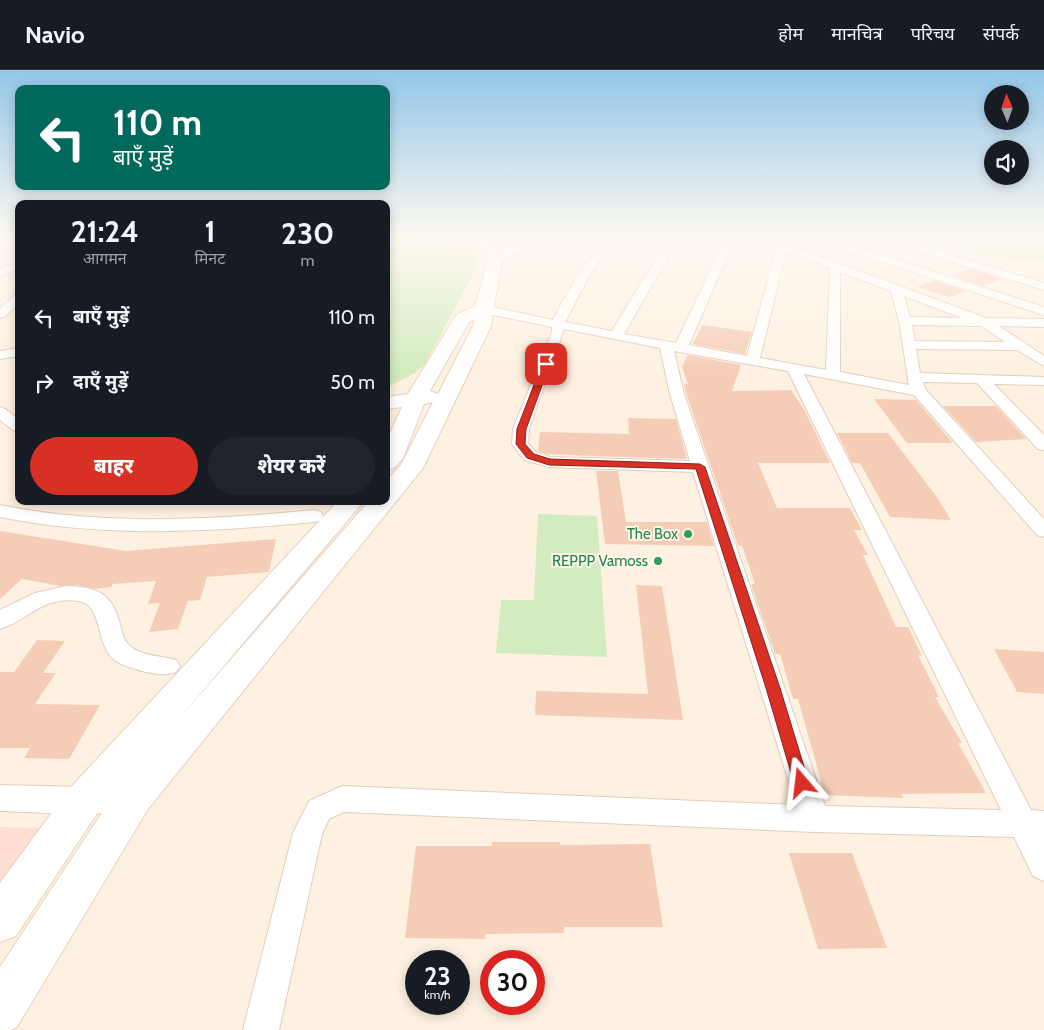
<!DOCTYPE html>
<html lang="hi">
<meta charset="utf-8">
<style>
:root{--surface:#171b24;--page:#20242c;--text:#f1f3f6;--muted:#9ea1a6;--line:#363941;--accent:#d93025}
body{margin:0;font-family:Cabin,"Noto Sans Devanagari",sans-serif;background:var(--page);color:var(--text);height:100vh;display:flex;flex-direction:column;font-size:19px;white-space:nowrap}
*{box-sizing:border-box;margin:0}
p{font-size:16px;color:var(--muted)}
.icon{flex:none;width:28px;height:28px;fill:none;stroke:currentColor;stroke-width:2;stroke-linecap:round;stroke-linejoin:round}
.map{position:relative;flex:1;overflow:hidden}
.drawer{position:absolute;left:15px;top:130px;width:375px;height:305px;display:flex;flex-direction:column;background:var(--surface);border-radius:10px;box-shadow:0 2px 12px #0003}
.drawer>*{flex:none}
.guide{position:absolute;left:15px;top:15px;width:375px;height:105px;border-radius:10px;box-shadow:0 2px 12px #0003;background:#00695c;color:#fff;overflow:hidden}
.needle{width:32px;rotate:358deg}
.tools{position:absolute;left:984px;top:15px;display:grid;gap:10px}
.tools a{display:grid;place-items:center;width:45px;height:45px;border-radius:50%;background:var(--surface);box-shadow:0 2px 12px #0003;font-size:25px}
.speed{position:absolute;left:405px;top:880px;display:flex;gap:10px;font-size:25px;font-weight:700;text-align:center}
.speed>*{display:grid;place-content:center;width:65px;height:65px;border-radius:50%;background:var(--surface);box-shadow:0 2px 12px #0003;line-height:1}
.speed small{font-size:12px;font-weight:400}
.speed .limit{border:8px solid #d22;background:#fff;color:#111}
.pin{position:absolute;display:grid;place-items:center;width:42px;height:42px;color:#fff;margin:-21px;border-radius:10px;box-shadow:0 2px 8px #0006}
.me{position:absolute;width:55px;margin:-28px;rotate:343deg;stroke-linejoin:round;filter:drop-shadow(0 0 4px #0008)}
.turn{display:flex;align-items:center;gap:18px;height:105px;padding:0 15px;font-size:22px}
.turn .icon{width:65px;height:65px;stroke-width:2.5}
.turn b{display:block;font-size:35px;line-height:42px}
.eta{display:flex;justify-content:space-evenly;align-items:center;height:85px;text-align:center}
.eta b{font-size:30px;font-weight:800;line-height:35px}
.action{display:flex;gap:10px;margin-top:auto;padding:10px 15px}
.action a{flex:1;height:58px;border-radius:30px;background:var(--accent);color:#fff;font-size:20px;font-weight:800;line-height:58px;text-align:center}
.action a+a{background:var(--page);color:var(--text)}
ul{padding:0;list-style:none}
li{display:flex;align-items:center;gap:15px;height:65px;padding:0 15px}
li div{flex:1}
li b{display:block;font-size:19px}
li em{font-style:normal}
header{display:flex;align-items:center;gap:30px;box-sizing:border-box;height:70px;padding:0 25px;background:var(--surface);border-bottom:1px solid var(--line)}
header strong{font-size:24px}
nav{display:flex;gap:28px;margin-inline-start:auto;font-size:18px}
.map>svg:first-child{display:block}
.commercial{fill:#ffdfd4}
.green{fill:#d3ecbf}
.building{fill:#f5cdb7}
.lines{fill:none;stroke-linecap:round;stroke-linejoin:round}
.street-casing{stroke:#e2cdbc;stroke-width:2}
.secondary-casing{stroke:#eacfbc;stroke-width:2}
.street{fill:#fff;fill-rule:evenodd}
.secondary{fill:#fff;fill-rule:evenodd}
.route{fill:#d93025;stroke:#8d1f18}
.leisure-dot{fill:#2e9e5b;stroke:#fff5e9;stroke-width:2}
.labels{text-anchor:middle;stroke-width:4;stroke-linejoin:round;paint-order:stroke}
.leisure-label{font-size:15px;fill:#27864d;stroke:#fff5e9;text-anchor:end}
</style>
<header>
<strong>Navio</strong>
<nav><a>होम</a><a>मानचित्र</a><a>परिचय</a><a>संपर्क</a></nav>
</header>
<div class="map">
<svg width="1044" height="960" viewBox="0 0 1044 960">
<rect width="100%" height="100%" fill="#fef1e1"/>
<path class="commercial" d="M0,757L41,758L0,814Z"/>
<path class="green" d="M386,168H444L475,181L477,197L425,294L415,303L386,318Z
M888,168H1044V190L991,187Z
M538,444L597,446L607,587L496,583L501,530H534Z"/>
<path class="building" d="M970,199L1003,209L984,216L951,205Z
M934,211L966,221L950,227L917,217Z
M702,255L752,262L745,284L693,274Z
M688,285L741,295L732,321L791,320L805,341L830,393H758L777,438H850L862,460H854L868,485H863L896,557H908L922,586L918,585L939,627H935L962,673H958L986,723L901,724L903,728L825,725L798,629H793L780,584H775L751,514H755L742,476H738L686,323L684,314H688L682,297Z
M874,329L916,330L953,373H907Z
M943,336H996L1026,369L976,372Z
M628,348L676,349L687,389L594,386L546,384L538,381L540,362L629,364Z
M837,363H888L937,427L951,450L890,447L860,393H852Z
M596,401H618L626,452H707L714,476L605,474Z
M0,461L126,481L276,469L269,502L207,507L200,530L188,531L178,559L149,562L160,533L148,534L156,511L113,514L111,517L96,519L77,515L60,516L22,509L0,529Z
M636,515L662,516L683,650L535,645L536,621L648,624Z
M37,570L65,571L43,603H56L35,634L100,635L69,689L24,688L30,678H0V602H14Z
M994,579L1044,582V624L1017,622Z
M492,772H560V775L650,774L663,857H564V863L485,864V869L405,868L416,776H492Z
M789,783H852L887,878L818,879Z"/>
<g class="lines">
<defs>
<path id="street" d="M520,168H531C524,177 503,196 491,193L490,191L491,189L513,175Z
M608,168H619L601,188L588,208L565,252L612,261L667,171L671,168H682L675,175L624,264L676,273L717,186L731,168H741L727,186L689,275L747,286L777,177L762,168H774L785,174L790,171L896,168L1044,213V220L895,174L851,175L1044,237V245L842,179V176L794,177L986,248L1044,249V257L999,256L1044,286V296L1017,280L916,279L920,303L1044,307V315L994,314L1044,365V380L1038,379L977,313L923,312L926,320L1044,449V467L1037,465L914,325L804,304L1031,740L1044,741V811L1033,806L1014,767L815,762L344,742L329,749L322,764L279,960H243L293,763L309,731L342,716L796,735L693,402L549,397L524,390L512,374L513,359L552,262V257L483,243L477,239L483,235L553,250C568,220 585,191 608,168ZM786,181L830,198L826,300L760,288ZM840,202L891,221L899,251L909,315L840,302ZM904,226L962,248L910,247ZM912,255L981,256L1005,272L915,271ZM564,259L660,278L670,324L690,391L550,387L536,382L528,373L529,359ZM674,281L788,301L1001,740L825,736L684,324Z
M19,171V177L0,182V176Z
M19,191V198L0,206V199Z
M15,225H19V234L4,247L0,248V238Z
M19,278V286L0,289V281Z
M0,337L5,339L19,349V362L13,360L0,350Z
M0,435C103,456 211,450 314,440L321,442L323,446L321,450L314,452C211,462 102,468 0,447Z
M66,516C96,517 112,522 120,554C122,561 123,570 129,575C141,587 161,585 176,590L180,596L176,602C165,606 154,604 142,601C132,598 119,595 111,587C96,570 102,534 78,531C42,526 29,550 0,559V540L35,523Z
M134,714L144,718L148,727L144,736C110,749 38,742 0,741V715L84,717Z"/>
<path id="secondary" d="M465,168C526,168 491,217 492,254L423,398L148,739L17,957L10,960H0V897L117,720L98,742L16,866L0,872V813L70,718L338,431H364L177,651L369,431H386V411L401,395L433,332L424,334L403,388L394,398L386,400V372L402,337L386,339V327L408,324L456,245L475,236L488,191L483,179ZM474,250V254L438,324L430,321L469,252Z"/>
</defs>
<use href="#street" class="street-casing"/>
<use href="#secondary" class="secondary-casing"/>
<use href="#street" class="street"/>
<use href="#secondary" class="secondary"/>
</g>
<linearGradient id="sky" x2="0" y2="1"><stop stop-color="#93c7e8"/><stop offset="0.56" stop-color="#fff9f2"/><stop offset="1" stop-color="#fff9f2" stop-opacity="0"/></linearGradient>
<rect width="1044" height="302" fill="url(#sky)"/>
<path class="route" d="M546,292L550,294L526,359L525,374L534,384L550,389L700,394L705,397L780,618L809,713L807,718L802,720L796,718L794,713L766,618L696,399L549,395L527,388L516,374L517,359L542,294Z"/>
<g class="leisure-dot">
<circle cx="688" cy="464" r="5"/>
<circle cx="658" cy="491" r="5"/>
</g>
<g class="labels">
<g class="leisure-label">
<text x="678" y="469">The Box</text>
<text x="648" y="496">REPPP Vamoss</text>
</g>
</g>
</svg>
<div class="tools">
<a><svg class="needle" viewBox="-14 -14 28 28"><path d="M0-13l5 13h-10z" fill="#e53935"/><path d="M0 13l5-13h-10z" fill="#9ea1a6"/></svg></a>
<a><svg class="icon" aria-label="sound" viewBox="0 0 24 24"><path d="M4 9h4l5-4v14l-5-4H4zM17 9q2 3 0 6"/></svg></a>
</div>
<div class="speed"><div>23<small>km/h</small></div><div class="limit">30</div></div>
<div class="pin" style="left:546px;top:294px;background:#d93025"><svg class="icon" aria-label="arrive" viewBox="0 0 24 24"><path d="M6 21V4h12l-3 4 3 4H6"/></svg></div>
<svg class="me" style="left:802px;top:713px" viewBox="-20 -20 40 40"><path d="M0-17L14 15 0 8-14 15z" fill="#d93025" stroke="#fff" stroke-width="4"/></svg>
<div class="guide">
<div class="turn"><svg class="icon" aria-label="left" viewBox="0 0 24 24"><path d="M17 20v-9H6M10 6l-5 5 5 5"/></svg><div><b>110 m</b>बाएँ मुड़ें</div></div>
</div>
<section class="drawer">
<div class="eta">
<div><b>21:24</b><p>आगमन</p></div>
<div><b>1</b><p>मिनट</p></div>
<div><b>230</b><p>m</p></div>
</div>
<ul>
<li><svg class="icon" aria-label="left" viewBox="0 0 24 24"><path d="M17 20v-9H6M10 6l-5 5 5 5"/></svg><div><b>बाएँ मुड़ें</b></div><em>110 m</em></li>
<li><svg class="icon" aria-label="right" viewBox="0 0 24 24"><path d="M7 20v-9h11M14 6l5 5-5 5"/></svg><div><b>दाएँ मुड़ें</b></div><em>50 m</em></li>
</ul>
<div class="action"><a>बाहर</a><a>शेयर करें</a></div>
</section>
</div>
